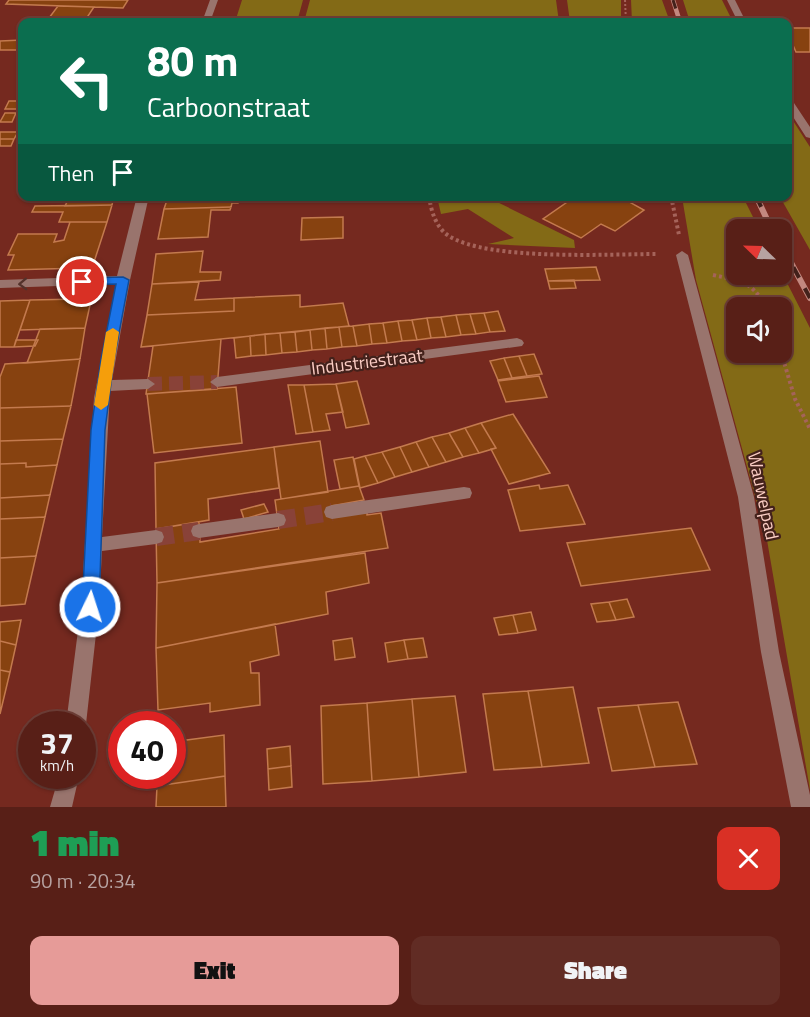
<!DOCTYPE html>
<meta charset="utf-8">
<style>
:root{--surface:#581f17;--page:#612c24;--text:#f1f3f6;--muted:#b7a2a1;--line:#6d3d36;--accent:#e69b98}
body{margin:0;font-family:"Titillium Web",sans-serif;background:var(--page);color:var(--text);height:100vh;display:flex;flex-direction:column;font-size:22px;white-space:nowrap}
*{box-sizing:border-box;margin:0}
p{font-size:20px;color:var(--muted)}
.icon{flex:none;width:33px;height:33px;fill:none;stroke:currentColor;stroke-width:2;stroke-linecap:round;stroke-linejoin:round}
.map{position:relative;height:807px;overflow:hidden}
.side{display:flex;flex-direction:column;background:var(--surface);flex:1}
.side>*{flex:none}
.hud{position:absolute;left:18px;top:18px;width:774px;height:183px;border-radius:12px;box-shadow:0 2px 4px #0004,0 0 0 2px var(--line);background:#0b6e4f;color:#fff;overflow:hidden}
.needle{width:39px;rotate:293deg}
.tools{position:absolute;left:726px;top:219px;display:grid;gap:12px}
.tools a{display:grid;place-items:center;width:66px;height:66px;border-radius:12px;background:var(--surface);box-shadow:0 2px 4px #0004,0 0 0 2px var(--line);font-size:30px}
.speed{position:absolute;left:18px;top:711px;display:flex;gap:12px;font-size:30px;font-weight:700;text-align:center}
.speed>*{display:grid;place-content:center;width:78px;height:78px;border-radius:50%;background:var(--surface);box-shadow:0 2px 4px #0004,0 0 0 2px var(--line);line-height:1}
.speed small{font-size:15px;font-weight:400}
.speed .limit{border:9px solid #d22;background:#fff;color:#111}
.pin{position:absolute;display:grid;place-items:center;width:51px;height:51px;color:#fff;margin:-26px;border:3px solid #fff;border-radius:50%;box-shadow:0 2px 6px #0007}
.me{position:absolute;width:66px;margin:-33px;rotate:4deg;stroke-linejoin:round;filter:drop-shadow(0 0 4px #0008)}
.turn{display:flex;align-items:center;gap:21px;height:126px;padding:0 30px;font-size:27px}
.turn .icon{width:78px;height:78px;stroke-width:2.5}
.turn b{display:block;font-size:42px;line-height:51px}
.then{display:flex;align-items:center;height:57px;padding:0 30px;background:#0003;gap:12px;font-size:22px}
.round{display:grid;place-items:center;flex:none;width:63px;height:63px;border-radius:12px;background:var(--page)}
.summary{display:flex;align-items:center;justify-content:space-between;height:102px;padding:0 30px}
h1{font-size:36px;font-weight:800;line-height:45px;color:#1e9e55}
.action{display:flex;gap:12px;margin-top:auto;padding:12px 30px}
.action a{flex:1;height:69px;border-radius:12px;background:var(--accent);color:#111;font-size:24px;font-weight:800;line-height:69px;text-align:center}
.action a+a{background:var(--page);color:var(--text)}
.map>svg:first-child{display:block}
.green{fill:#836a16;fill-rule:evenodd}
.building{fill:#874210;stroke:#c37a4e;stroke-width:1.5}
.lines{fill:none;stroke-linecap:round;stroke-linejoin:round}
.minor-tunnel-far1{stroke:#894238;stroke-width:14;stroke-dasharray:14 7;stroke-linecap:butt}
.minor-tunnel{stroke:#894238;stroke-width:18;stroke-dasharray:18 9;stroke-linecap:butt}
.path-far1{stroke:#a5635a;stroke-width:2;stroke-dasharray:2 2;stroke-linecap:butt}
.path{stroke:#a5635a;stroke-width:4;stroke-dasharray:3 3;stroke-linecap:butt}
.minor{fill:#99746d;fill-rule:evenodd}
.rail-far1-casing{stroke:#c3887f;stroke-width:4.5}
.rail-casing{stroke:#c3887f;stroke-width:6}
.rail-far1{stroke:#43211b;stroke-width:3;stroke-dasharray:9;stroke-linecap:butt}
.rail{stroke:#43211b;stroke-width:4;stroke-dasharray:12;stroke-linecap:butt}
.oneway{stroke:#54322b}
.route{fill:#1a73e8;stroke:#114b97;stroke-width:1.5}
.slow{fill:#f59e0b}
.labels{text-anchor:middle;stroke-width:4.5;stroke-linejoin:round;paint-order:stroke}
.street-label{font-size:18px;fill:#fbcdc4;stroke:#43211b}
</style>
<div class="map">
<svg width="810" height="807" viewBox="0 0 810 807">
<rect width="100%" height="100%" fill="#75291f"/>
<path class="green" d="M242,0H303L297,22H235Z
M310,0H556L559,22H304Z
M567,0H621V22H570Z
M631,0H662L670,22H632Z
M683,0H722L733,22H690Z
M788,113L810,147V250L780,197L788,196Z
M437,197H487L574,240L575,248L488,244L514,238L468,209L441,214Z
M682,197H743L759,229L736,230V274L782,273L810,328V790L767,540L696,280ZM736,308H782V352H736Z"/>
<path class="building" d="M9,0H128L123,8L6,4Z
M58,6L94,7L84,22H46Z
M788,28H810V52H796L788,34Z
M22,40V50H0V41Z
M9,101H22V104L20,109H5Z
M5,113H16L12,122H0Z
M0,132H18L14,139H0Z
M0,139H14L11,146H0Z
M35,196H114L112,205L65,206L67,202H32Z
M240,196L238,203H232L231,207L164,209L168,197Z
M576,196H640L631,203L644,210L615,231L601,224L581,238L543,219Z
M112,205L107,222H59L63,212H32L35,206Z
M231,207L230,210H211L208,237L158,239L164,209Z
M343,217V238L301,240L302,218Z
M70,222H107L94,262L83,268L8,270L14,255H8L18,234H57L54,242L64,240Z
M203,251L200,272H221L220,280L152,284L156,254Z
M596,267L600,280L548,281L545,269Z
M574,280L576,288L550,289L548,281Z
M199,282L195,300L234,298V311L147,315L152,284Z
M300,295V307L343,303L349,326L141,347L147,315L234,311V298Z
M81,299L90,305L85,328L20,330L30,300Z
M30,300L14,347H0V301Z
M498,311L505,331L490,332L484,313Z
M484,313L490,332L476,334L470,314Z
M470,314L476,334L461,335L456,315Z
M456,315L461,335L446,337L441,317Z
M441,317L446,337L431,338L427,318Z
M427,318L431,338L417,340L412,320Z
M412,320L417,340L402,341L398,321Z
M398,321L402,341L387,343L383,323Z
M383,323L387,343L372,344L369,324Z
M369,324L372,344L357,346L353,326Z
M353,326L357,346L342,347L339,327Z
M339,327L342,347L327,349L325,328Z
M85,328L80,359L27,363L40,329Z
M325,328L327,349L312,350L310,330Z
M310,330L312,350L297,352L295,332Z
M295,332L297,352L282,353L280,333Z
M280,333L282,353L266,355L265,334Z
M265,334L266,355L251,356L250,336Z
M250,336L251,356L236,358L234,338Z
M221,339L217,389L146,394L153,346L141,347Z
M16,340H38L35,346L14,347Z
M534,354L542,374L527,376L519,356Z
M519,356L527,376L512,378L504,358Z
M504,358L512,378L498,380L490,361Z
M80,359L71,406L0,408V377L5,364Z
M539,376L547,397L506,402L498,381Z
M357,381L369,424L346,428L336,384Z
M336,384L343,412L326,414L330,430L313,432L304,385Z
M288,385H304L313,432L296,434Z
M236,387L242,443L154,453L147,394Z
M71,406L63,439L0,441V408Z
M513,414L550,473L509,484L491,449L496,448L481,423Z
M481,423L496,448L479,453L465,428Z
M465,428L479,453L463,457L449,433Z
M449,433L463,457L446,462L432,437Z
M432,437L446,462L429,467L416,442Z
M63,439L57,465L26,467V463L0,464V441Z
M320,441L328,492L281,499L274,447Z
M416,442L429,467L412,472L400,447Z
M274,447L279,488L208,499L209,520L156,529L155,463Z
M400,447L412,472L395,477L382,452Z
M382,452L395,477L378,483L365,456Z
M365,456L378,483L360,488L354,459Z
M353,457L359,486L340,489L334,460Z
M26,463V467L57,465L50,495L0,498V464Z
M539,485L540,489L568,485L585,524L520,531L508,490Z
M359,486L364,500L331,506L367,513V515L381,513L388,548L157,583L156,529L199,522L200,542L279,529L275,500Z
M50,495L45,517L0,519V498Z
M264,504L268,512L244,519L241,510Z
M45,517L36,556L0,558V519Z
M691,528L710,570L581,586L567,543Z
M365,553L369,583L326,592L328,614L156,648L157,583Z
M36,556L25,604L0,606V558Z
M627,599L634,617L616,620L609,602Z
M609,602L616,620L597,622L591,604Z
M531,612L536,630L518,633L513,615Z
M513,615L518,633L499,635L494,618Z
M21,620L16,645L0,641V622Z
M275,624L279,655L250,662L251,673H259L260,705L210,712V703L158,710L156,648Z
M352,638L355,657L335,660L333,641Z
M423,638L427,657L408,659L404,640Z
M404,640L408,659L388,662L385,643Z
M0,641L16,645L10,672L0,670Z
M0,670L10,672L0,714Z
M573,687L589,763L542,767L528,691Z
M528,691L542,767L494,770L483,694Z
M455,696L466,772L419,777L412,699Z
M412,699L419,777L372,781L367,703Z
M678,702L697,764L655,767L638,705Z
M367,703L372,781L323,784L321,706Z
M638,705L655,767L612,771L598,708Z
M224,735L225,776L157,786V776H172V742Z
M290,746L291,766L268,769L267,749Z
M291,766L292,787L269,790L268,769Z
M225,776L226,807H156L157,786Z"/>
<g class="lines">
<path class="minor-tunnel-far1" d="M148,384L217,382"/>
<path class="minor-tunnel" d="M278,520L332,512
M156,537L199,531"/>
<path class="path-far1" d="M625,0L626,22"/>
<path class="path" d="M429,196C431,211 436,228 449,236C488,261 609,254 658,254
M671,196L679,235
M713,275C740,281 753,281 766,308
M781,352L795,399L810,429"/>
<path class="minor" d="M210,0H218L210,22H202Z
M727,0H735L746,22H738Z
M788,99L792,100L810,127V138L806,137L788,109Z
M137,196H149L130,280L112,380L148,379L155,384L148,389L110,391L102,537L156,530L162,532L164,537L162,542L156,544L102,551L99,607L86,724L82,731V724H66L81,607L94,398L116,284L0,288V280L117,276Z
M682,251L688,255L754,497L779,652L810,795V807H791L761,652L738,497L676,255Z
M517,338L522,340L524,343L522,346L217,387L210,382L217,377Z
M464,487L470,488L472,493L470,498L464,499L332,519L326,517L324,512L326,507L332,505Z
M278,513L284,515L286,520L284,525L278,527L199,538L193,536L191,531L193,526L199,524Z
M59,776H79L72,807H50Z"/>
<defs>
<path id="rail-far1" d="M673,0L680,22"/>
<path id="rail" d="M756,196L772,230
M782,246L810,298"/>
</defs>
<use href="#rail-far1" class="rail-far1-casing"/>
<use href="#rail" class="rail-casing"/>
<use href="#rail-far1" class="rail-far1"/>
<use href="#rail" class="rail"/>
</g>
<defs><path id="oneway-chevron" d="M-2-3.5L2.5 0L-2 3.5" fill="none" stroke-width="1.6" stroke-linecap="round" stroke-linejoin="round" transform="scale(1.5)"/></defs>
<use class="oneway" href="#oneway-chevron" transform="translate(23 284) rotate(178)"/>
<path class="route" d="M123,277L129,280L114,360L105,430L99,607L96,612L90,614L84,612L82,607L91,430L101,360L116,284L82,285L76,282L82,278Z"/>
<path class="slow" d="M113,328L119,332L108,405L101,410L94,405L106,332Z"/>
<g class="labels">
<g class="street-label">
<text transform="translate(367 362) rotate(-7)" y="6">Industriestraat</text>
<text transform="translate(763 496) rotate(78)" y="6">Wauwelpad</text>
</g>
</g>
</svg>
<div class="tools">
<a><svg class="needle" viewBox="-14 -14 28 28"><path d="M0-13l5 13h-10z" fill="#e53935"/><path d="M0 13l5-13h-10z" fill="#b7a2a1"/></svg></a>
<a><svg class="icon" aria-label="sound" viewBox="0 0 24 24"><path d="M4 9h4l5-4v14l-5-4H4zM17 9q2 3 0 6"/></svg></a>
</div>
<div class="speed"><div>37<small>km/h</small></div><div class="limit">40</div></div>
<div class="pin" style="left:82px;top:282px;background:#d93025"><svg class="icon" aria-label="arrive" viewBox="0 0 24 24"><path d="M6 21V4h12l-3 4 3 4H6"/></svg></div>
<svg class="me" style="left:90px;top:607px" viewBox="-20 -20 40 40"><circle r="17" fill="#1a73e8" stroke="#fff" stroke-width="3"/><path d="M0-11L8 9 0 5-8 9z" fill="#fff"/></svg>
<div class="hud">
<div class="turn"><svg class="icon" aria-label="left" viewBox="0 0 24 24"><path d="M17 20v-9H6M10 6l-5 5 5 5"/></svg><div><b>80 m</b>Carboonstraat</div></div>
<div class="then">Then<svg class="icon" aria-label="arrive" viewBox="0 0 24 24"><path d="M6 21V4h12l-3 4 3 4H6"/></svg></div>
</div>
</div>
<section class="side">
<div class="summary"><div><h1>1 min</h1><p>90 m · 20:34</p></div><a class="round" style="background:#d93025;color:#fff"><svg class="icon" aria-label="close" viewBox="0 0 24 24"><path d="M6 6l12 12M18 6L6 18"/></svg></a></div>
<div class="action"><a>Exit</a><a>Share</a></div>
</section>
